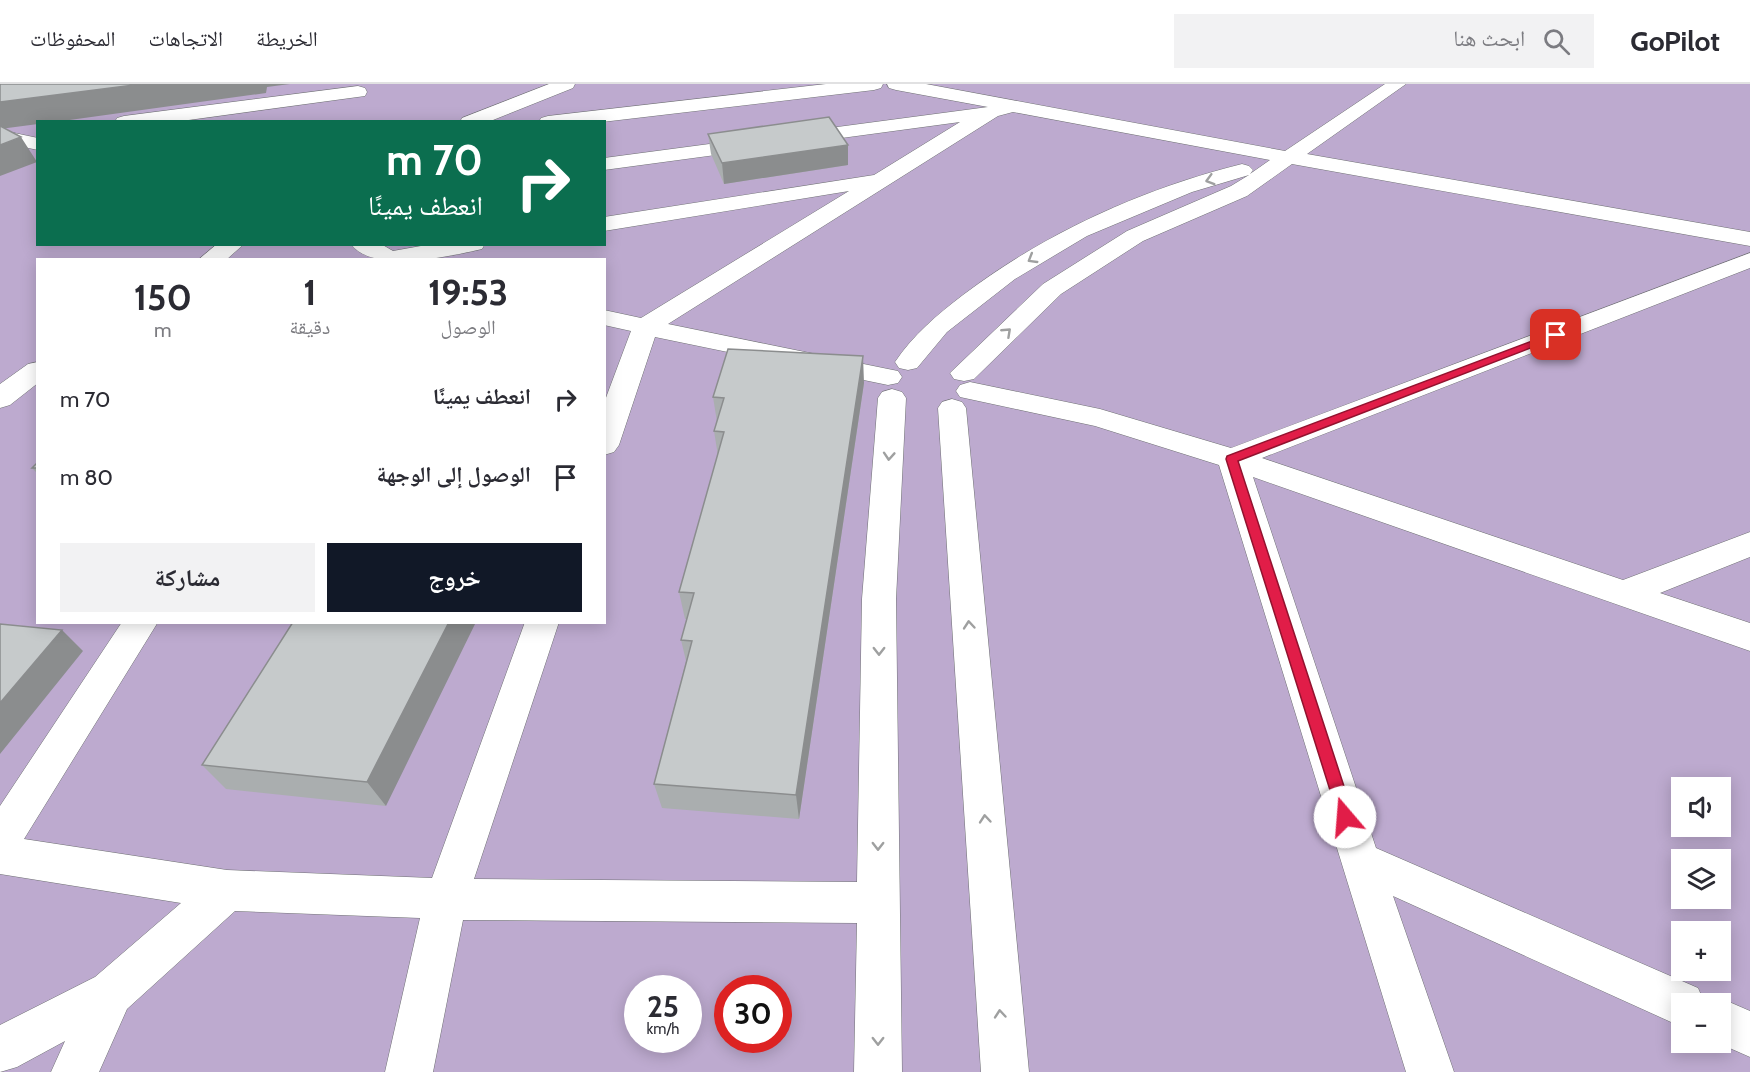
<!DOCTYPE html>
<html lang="ar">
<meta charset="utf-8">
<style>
:root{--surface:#fff;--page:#f2f2f3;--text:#2b2b33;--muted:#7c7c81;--line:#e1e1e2;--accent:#111827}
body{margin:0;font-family:Cabin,"Noto Naskh Arabic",sans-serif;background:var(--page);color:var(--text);direction:rtl;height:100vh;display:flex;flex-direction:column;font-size:22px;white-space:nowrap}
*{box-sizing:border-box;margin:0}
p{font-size:20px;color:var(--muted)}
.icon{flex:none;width:33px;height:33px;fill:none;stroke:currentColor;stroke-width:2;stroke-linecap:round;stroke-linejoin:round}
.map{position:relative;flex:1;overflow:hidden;direction:ltr}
.sheet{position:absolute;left:36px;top:174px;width:570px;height:366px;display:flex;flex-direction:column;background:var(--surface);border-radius:0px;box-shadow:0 3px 15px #0003;direction:rtl}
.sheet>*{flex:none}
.top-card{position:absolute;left:36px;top:36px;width:570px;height:126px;border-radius:0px;box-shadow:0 3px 15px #0003;direction:rtl;background:#0b6e4f;color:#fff;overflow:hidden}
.fabs{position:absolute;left:1671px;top:693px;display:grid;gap:12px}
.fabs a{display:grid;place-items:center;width:60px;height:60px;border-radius:0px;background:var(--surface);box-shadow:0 3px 15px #0003;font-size:30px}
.speed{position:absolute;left:624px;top:891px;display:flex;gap:12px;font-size:30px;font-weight:700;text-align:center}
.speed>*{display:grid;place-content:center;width:78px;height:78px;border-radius:50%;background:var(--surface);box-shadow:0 3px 15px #0003;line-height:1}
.speed small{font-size:15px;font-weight:400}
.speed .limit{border:9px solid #d22;background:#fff;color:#111}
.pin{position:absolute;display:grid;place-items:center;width:51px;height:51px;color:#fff;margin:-26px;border-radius:12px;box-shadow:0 3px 9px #0006}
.me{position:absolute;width:66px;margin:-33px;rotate:342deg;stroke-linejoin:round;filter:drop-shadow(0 0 4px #0008)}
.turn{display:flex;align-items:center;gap:21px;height:126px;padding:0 24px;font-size:27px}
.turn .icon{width:78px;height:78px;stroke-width:2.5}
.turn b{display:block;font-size:42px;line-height:51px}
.eta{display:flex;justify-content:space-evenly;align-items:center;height:102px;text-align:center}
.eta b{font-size:36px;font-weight:800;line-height:42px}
.action{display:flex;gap:12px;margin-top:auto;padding:12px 24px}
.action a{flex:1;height:69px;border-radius:0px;background:var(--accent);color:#fff;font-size:24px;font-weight:800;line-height:69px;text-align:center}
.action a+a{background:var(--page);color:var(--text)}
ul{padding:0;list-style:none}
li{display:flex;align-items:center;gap:18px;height:78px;padding:0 24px}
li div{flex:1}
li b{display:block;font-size:22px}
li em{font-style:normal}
header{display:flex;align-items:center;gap:36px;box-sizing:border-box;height:84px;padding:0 30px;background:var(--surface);border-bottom:2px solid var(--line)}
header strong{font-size:28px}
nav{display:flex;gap:33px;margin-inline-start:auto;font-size:21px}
.search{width:420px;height:54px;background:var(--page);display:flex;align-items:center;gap:15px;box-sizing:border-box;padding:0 21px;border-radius:0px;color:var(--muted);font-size:22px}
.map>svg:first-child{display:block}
.green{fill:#bdaacf;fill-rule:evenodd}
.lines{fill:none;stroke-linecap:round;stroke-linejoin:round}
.minor-casing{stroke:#6f7173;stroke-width:1}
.minor{fill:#fff;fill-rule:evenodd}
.wall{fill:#aaaeaf}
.shaded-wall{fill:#8b8d8e}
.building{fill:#c6cacb;stroke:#8b8d8e;stroke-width:1.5}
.oneway{stroke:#9fa0a0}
.route{fill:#e11d48;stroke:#92132f;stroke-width:1.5}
</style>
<header>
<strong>GoPilot</strong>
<div class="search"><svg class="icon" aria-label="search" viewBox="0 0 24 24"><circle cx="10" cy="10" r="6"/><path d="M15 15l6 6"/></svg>ابحث هنا</div>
<nav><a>الخريطة</a><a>الاتجاهات</a><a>المحفوظات</a></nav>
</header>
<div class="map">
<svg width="1750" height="988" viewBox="0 0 1750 988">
<rect width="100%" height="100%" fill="#e3e6e9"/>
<path class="green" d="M0,0H1750V988H0ZM38,38H604V160H38ZM38,176H604V538H38ZM1682,704H1720V742H1682ZM1682,776H1720V814H1682ZM1682,848H1720V886H1682ZM638,904H688V956H638ZM728,904H778V956H728ZM1682,920H1720V958H1682Z"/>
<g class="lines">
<defs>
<path id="minor" d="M549,0H575L573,4L488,38H460L462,34Z
M826,0H883L881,4L874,6L602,38H539L541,34L548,32Z
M887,0H926L1285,67L1385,0H1406L1307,70L1750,148V162L1292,80L1247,112L1143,157L1061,210L974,295L964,297L954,295L950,289L1043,200L1127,147L1231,102L1249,91L1192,108L1087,152L1015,195L947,248L917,284L908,286L899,284L895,278C913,251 937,231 963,211C1045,149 1142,105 1242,80L1249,82L1253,86L1250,90L1270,76L1013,28L998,32L668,240L888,285L898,287L902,293L898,299L888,301L655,253L619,361L614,368L604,371V319L631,247L604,241V226L641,234L849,107L604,147V133L874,91L960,38L604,86V74L988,23L896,6L889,4Z
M358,2L365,4L367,8L365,12L174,38H115L117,34L124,32Z
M0,46L38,54V66L0,58Z
M217,160H244L226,176H198Z
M351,160H381L393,167L432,160H485L482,165C452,172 371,190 351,160Z
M1750,169V184L1262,374L1623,496L1750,448V473L1660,509L1750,539V567L1253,393L1376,764L1698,904L1705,920H1682V943L1393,812L1454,988H1406L1219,381L1095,342L960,313L956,307L960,301L970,298L1100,325L1231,364Z
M38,278V299L10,321L0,324V300L28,280Z
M892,305L902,308L906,314L896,515L902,988H854L857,839L463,836L433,988H385L420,834L235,827L127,925L99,988H51L65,957L17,983L0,988V941L95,893L181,819L0,790V722L122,538H158L24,755L227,786L432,794L525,538H559L474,795L857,798L862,515L878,314L882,308Z
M952,315L962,318L966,324L1029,988H981L938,324L942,318Z
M1720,914L1750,927V973L1716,958H1720V920H1707Z"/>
</defs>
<use href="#minor" class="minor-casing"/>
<use href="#minor" class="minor"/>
</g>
<path class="wall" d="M708,50L848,61V81L724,100L711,70Z
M864,299L799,735L662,724L654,700L686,577L681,556L687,535H685L679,508L718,372L714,347L717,338L713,313Z
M38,378V390L32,384Z
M293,538L386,722L226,705L202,681Z"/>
<path class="shaded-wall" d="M142,0H290L267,3L266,9L55,38H38V40L0,45V18Z
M21,53L37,78L0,92V61Z
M848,61V81L724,100L722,79Z
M863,272L864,299L799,735L796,711Z
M449,538H476L386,722L367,698Z
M62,546L83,567L0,670V619Z"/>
<path class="building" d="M0,0H142L0,18Z
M829,33L848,61L722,79L708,50Z
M0,42L21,53L0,61Z
M728,265L863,272L796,711L654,700L692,557L681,556L694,509L679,508L724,348L714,347L724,314L713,313Z
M38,378V384H32Z
M293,538H449L367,698L202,681Z
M0,540L62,546L0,619Z"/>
<defs><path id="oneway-chevron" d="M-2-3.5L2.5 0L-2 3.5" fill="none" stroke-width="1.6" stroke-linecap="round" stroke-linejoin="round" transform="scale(1.5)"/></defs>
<g class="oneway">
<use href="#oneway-chevron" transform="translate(1210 96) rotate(164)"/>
<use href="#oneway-chevron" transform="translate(1032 175) rotate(149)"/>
<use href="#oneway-chevron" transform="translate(1007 248) rotate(-43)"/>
<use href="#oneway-chevron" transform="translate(889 372) rotate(94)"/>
<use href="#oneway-chevron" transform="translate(969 541) rotate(-95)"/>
<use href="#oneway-chevron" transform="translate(879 567) rotate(90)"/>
<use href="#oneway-chevron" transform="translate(985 735) rotate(-95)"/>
<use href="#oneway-chevron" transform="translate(878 762) rotate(90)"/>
<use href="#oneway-chevron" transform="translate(1000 930) rotate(-95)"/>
<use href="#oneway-chevron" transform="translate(878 957) rotate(90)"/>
</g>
<path class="route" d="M1556,248L1559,249V253L1238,377L1354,733L1351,738L1345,740L1340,738L1226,375L1227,372Z"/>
</svg>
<div class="fabs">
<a><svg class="icon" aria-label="sound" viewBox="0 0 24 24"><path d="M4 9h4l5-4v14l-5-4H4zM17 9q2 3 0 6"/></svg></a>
<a><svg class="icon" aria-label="layers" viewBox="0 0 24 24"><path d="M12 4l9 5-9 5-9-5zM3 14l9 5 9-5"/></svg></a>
<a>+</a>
<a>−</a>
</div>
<div class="speed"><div>25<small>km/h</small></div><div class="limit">30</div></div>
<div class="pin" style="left:1556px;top:251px;background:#d93025"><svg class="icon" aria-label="arrive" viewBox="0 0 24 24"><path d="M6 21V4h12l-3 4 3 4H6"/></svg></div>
<svg class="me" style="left:1345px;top:733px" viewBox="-20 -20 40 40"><circle r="19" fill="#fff"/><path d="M0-13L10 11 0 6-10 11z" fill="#e11d48"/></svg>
<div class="top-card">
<div class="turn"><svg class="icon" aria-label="right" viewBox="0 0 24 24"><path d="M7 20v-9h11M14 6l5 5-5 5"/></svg><div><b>70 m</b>انعطف يمينًا</div></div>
</div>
<section class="sheet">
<div class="eta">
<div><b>19:53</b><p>الوصول</p></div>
<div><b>1</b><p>دقيقة</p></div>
<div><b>150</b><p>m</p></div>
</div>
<ul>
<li><svg class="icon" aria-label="right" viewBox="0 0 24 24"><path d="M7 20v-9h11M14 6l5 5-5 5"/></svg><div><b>انعطف يمينًا</b></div><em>70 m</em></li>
<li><svg class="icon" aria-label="arrive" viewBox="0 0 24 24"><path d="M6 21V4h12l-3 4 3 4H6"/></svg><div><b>الوصول إلى الوجهة</b></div><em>80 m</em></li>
</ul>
<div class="action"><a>خروج</a><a>مشاركة</a></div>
</section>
</div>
